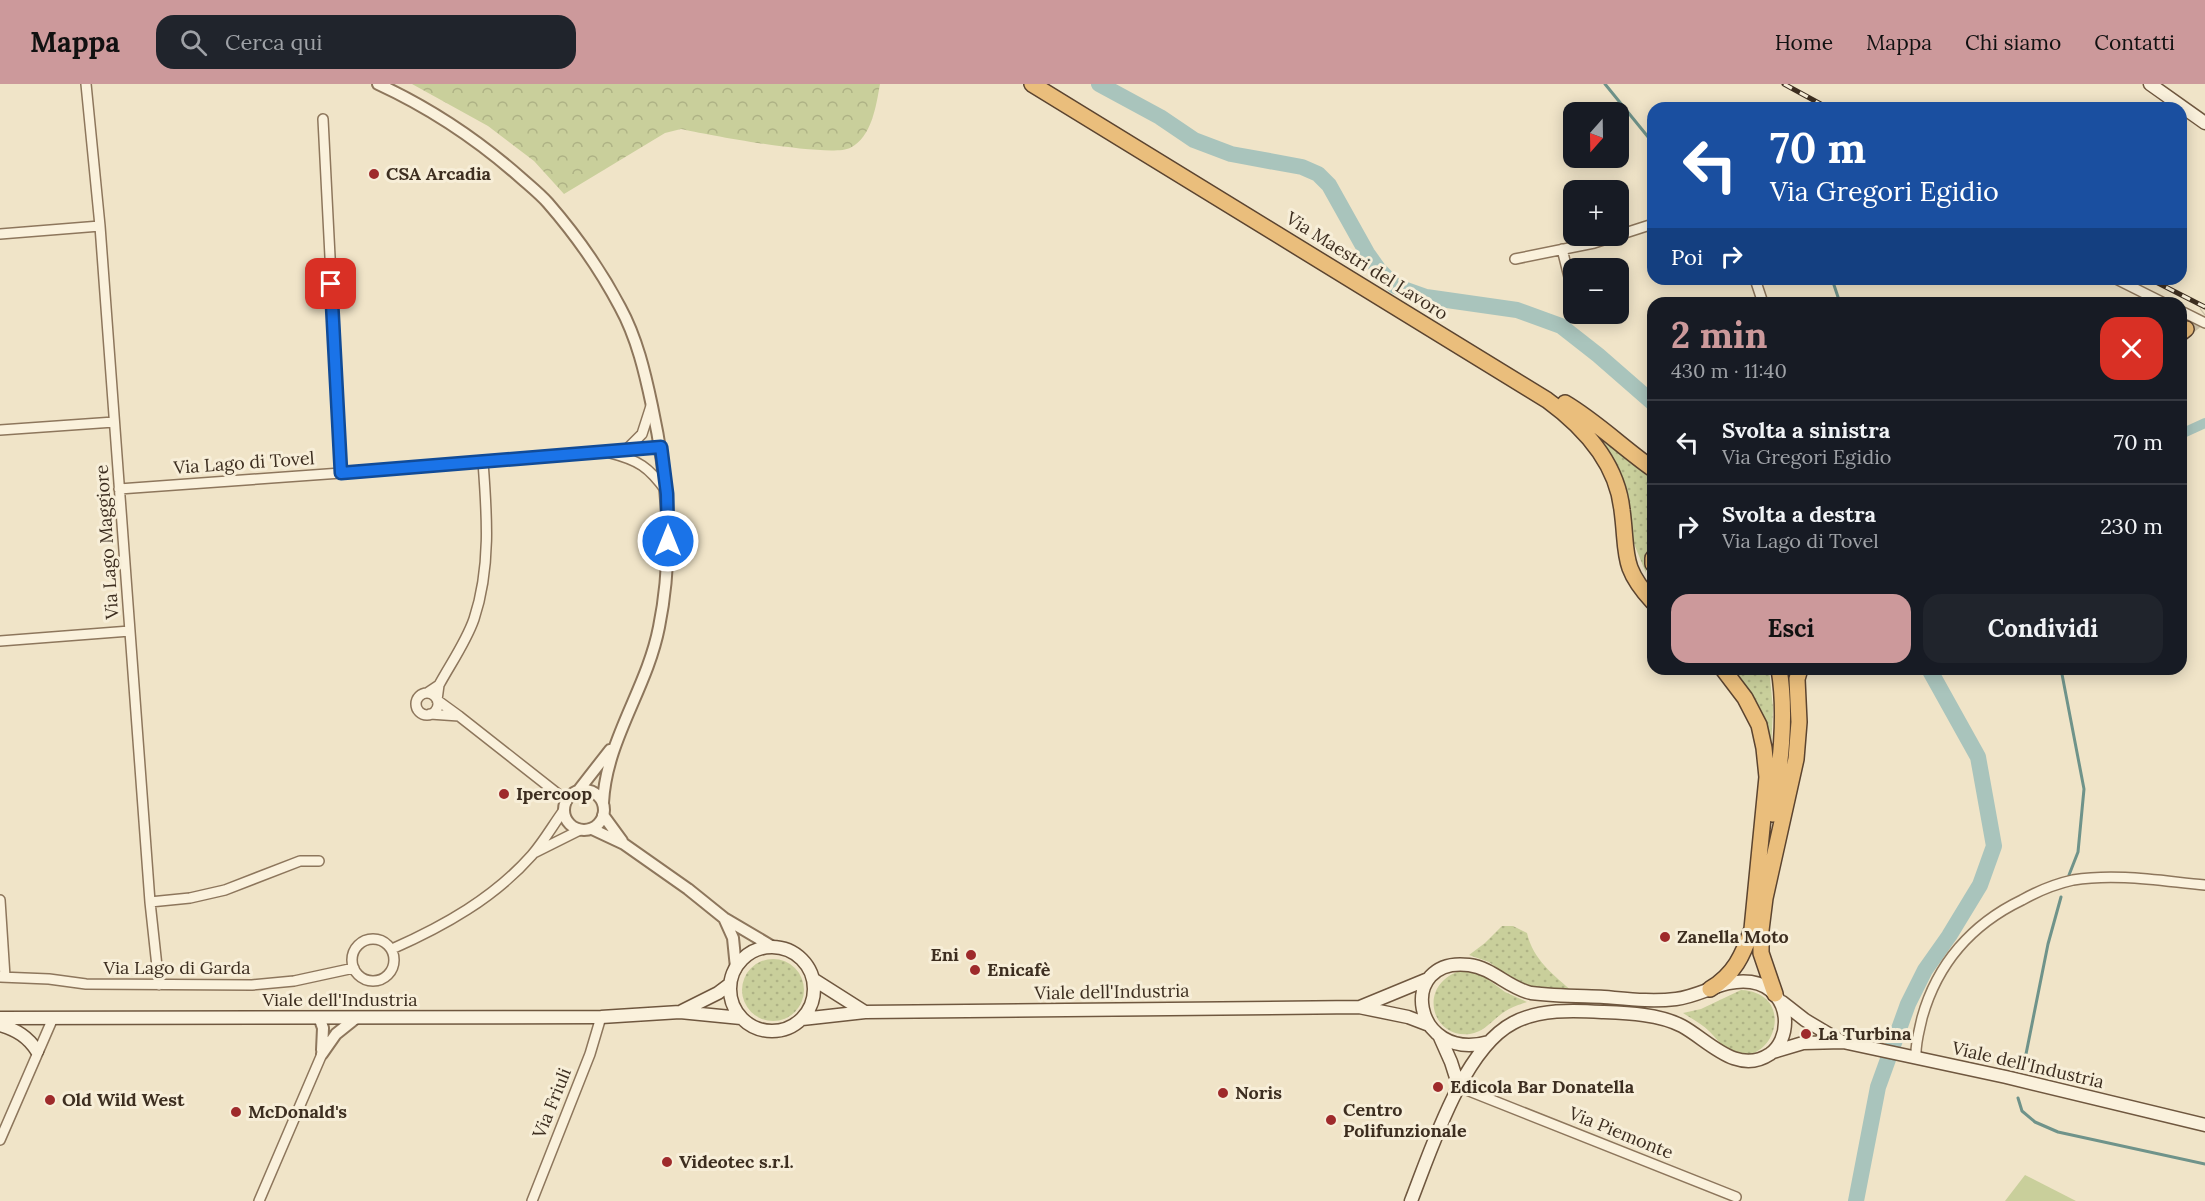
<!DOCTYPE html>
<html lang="it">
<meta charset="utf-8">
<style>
:root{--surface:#171b24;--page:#20242c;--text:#f1f3f6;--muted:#9ea1a6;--line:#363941;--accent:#cc999b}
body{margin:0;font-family:Lora,serif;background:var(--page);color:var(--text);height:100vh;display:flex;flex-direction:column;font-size:22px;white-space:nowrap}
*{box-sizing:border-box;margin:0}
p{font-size:20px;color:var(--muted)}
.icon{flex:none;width:33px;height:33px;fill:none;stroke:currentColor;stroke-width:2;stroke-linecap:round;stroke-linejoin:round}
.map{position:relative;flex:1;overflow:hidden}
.details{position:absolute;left:1647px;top:213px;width:540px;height:378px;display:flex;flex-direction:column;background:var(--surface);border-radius:18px;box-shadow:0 3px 15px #0003}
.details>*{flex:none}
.hud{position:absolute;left:1647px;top:18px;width:540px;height:183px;border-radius:18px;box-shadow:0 3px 15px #0003;background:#1a4fa0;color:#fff;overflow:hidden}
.needle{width:39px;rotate:200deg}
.fabs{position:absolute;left:1563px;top:18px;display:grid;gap:12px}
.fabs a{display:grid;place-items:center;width:66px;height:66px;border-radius:12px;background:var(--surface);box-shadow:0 3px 15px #0003;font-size:30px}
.pin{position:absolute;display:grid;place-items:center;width:51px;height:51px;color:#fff;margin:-26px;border-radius:12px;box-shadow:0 3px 9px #0006}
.me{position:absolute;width:66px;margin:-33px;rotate:0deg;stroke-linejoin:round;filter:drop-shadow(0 0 4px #0008)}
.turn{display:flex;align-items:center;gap:21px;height:126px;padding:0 24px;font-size:27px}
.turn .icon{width:78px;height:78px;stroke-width:2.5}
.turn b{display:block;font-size:42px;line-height:51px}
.then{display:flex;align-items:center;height:57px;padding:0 24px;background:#0003;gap:12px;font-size:22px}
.round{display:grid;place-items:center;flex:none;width:63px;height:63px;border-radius:18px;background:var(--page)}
.summary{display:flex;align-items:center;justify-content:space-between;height:102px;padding:0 24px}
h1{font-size:36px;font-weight:700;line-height:45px;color:var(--accent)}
.cta{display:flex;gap:12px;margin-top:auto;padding:12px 24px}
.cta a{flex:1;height:69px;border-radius:18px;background:var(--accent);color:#111;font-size:24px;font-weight:700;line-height:69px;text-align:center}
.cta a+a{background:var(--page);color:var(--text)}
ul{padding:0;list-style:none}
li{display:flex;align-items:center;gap:18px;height:84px;padding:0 24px;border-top:2px solid var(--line)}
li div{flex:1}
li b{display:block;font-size:22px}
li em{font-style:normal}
header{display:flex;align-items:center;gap:36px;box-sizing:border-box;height:84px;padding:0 30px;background:var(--accent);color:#111}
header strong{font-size:28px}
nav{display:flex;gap:33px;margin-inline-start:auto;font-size:21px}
.search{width:420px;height:54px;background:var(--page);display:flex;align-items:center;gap:15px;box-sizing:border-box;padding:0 21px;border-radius:18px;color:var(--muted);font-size:22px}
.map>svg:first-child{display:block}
.forest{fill:url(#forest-crowns)}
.park{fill:#c9cf9b}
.garden{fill:url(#garden-dots)}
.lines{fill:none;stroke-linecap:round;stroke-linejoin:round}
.stream{stroke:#6f938a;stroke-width:3}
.canal{stroke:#a9c4bc;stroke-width:10}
.river{stroke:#a9c4bc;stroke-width:16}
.trunk-tunnel{stroke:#ccc0a6;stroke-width:15;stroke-dasharray:15 8;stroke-linecap:butt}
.minor-casing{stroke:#8d765c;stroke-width:12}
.tertiary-casing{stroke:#8d765c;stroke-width:14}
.secondary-casing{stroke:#6f573f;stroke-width:15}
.trunk-casing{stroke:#5b4430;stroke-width:18}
.minor{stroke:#faf1dc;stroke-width:9}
.tertiary{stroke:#faf1dc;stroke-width:10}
.secondary{stroke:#faf1dc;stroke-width:12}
.trunk{stroke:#eabe7c;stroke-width:15}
.rail-casing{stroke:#3d2e20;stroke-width:5}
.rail{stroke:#f7eed8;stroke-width:3;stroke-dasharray:9;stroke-linecap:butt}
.route-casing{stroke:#114b97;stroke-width:15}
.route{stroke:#1a73e8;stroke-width:10}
.poi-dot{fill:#9e2a2b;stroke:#f7eed8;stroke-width:2}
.labels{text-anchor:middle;stroke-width:6;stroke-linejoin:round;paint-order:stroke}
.poi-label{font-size:18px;font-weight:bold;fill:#3d2e20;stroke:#f7eed8;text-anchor:start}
.street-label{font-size:18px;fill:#3d2e20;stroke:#f7eed8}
</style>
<header>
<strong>Mappa</strong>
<div class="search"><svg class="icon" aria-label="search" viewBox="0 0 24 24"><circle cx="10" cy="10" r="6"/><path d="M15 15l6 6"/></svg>Cerca qui</div>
<nav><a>Home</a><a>Mappa</a><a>Chi siamo</a><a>Contatti</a></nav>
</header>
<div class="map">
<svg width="2205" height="1117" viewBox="0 0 2205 1117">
<defs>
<pattern id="forest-crowns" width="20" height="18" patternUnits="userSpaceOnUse" patternTransform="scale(1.5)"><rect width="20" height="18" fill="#c9cf9b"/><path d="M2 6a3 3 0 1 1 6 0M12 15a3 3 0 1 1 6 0" fill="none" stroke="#aeb285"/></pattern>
<pattern id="garden-dots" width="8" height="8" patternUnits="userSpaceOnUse" patternTransform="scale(1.5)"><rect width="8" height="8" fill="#c9cf9b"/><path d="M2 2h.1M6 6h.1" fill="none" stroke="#aeb285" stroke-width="1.8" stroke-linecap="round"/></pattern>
</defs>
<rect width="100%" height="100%" fill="#f0e4c8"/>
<path class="forest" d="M412,0H880C876,22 872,53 850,64C830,74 708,51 681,45L665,49L564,110L534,77L488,42Z"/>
<path class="park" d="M2025,1091L2076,1117H2005Z"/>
<path class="garden" d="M1601,353L1653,390V455L1646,472V489L1632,455L1628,416L1618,383Z
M1732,585H1769L1773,624L1771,668Z
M1502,842H1513L1527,849C1533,876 1554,891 1573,908L1543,906L1519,900L1489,878L1469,871L1485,859Z
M742 906a31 31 0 1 1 62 0a31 31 0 1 1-62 0Z
M1468,885L1478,888L1505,908L1527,918C1521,920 1515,922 1509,925C1495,932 1486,948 1470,950C1428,955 1416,894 1468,885Z
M1741,906C1798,909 1774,983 1734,969C1723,965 1718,956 1710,948C1702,940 1692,935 1683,929L1701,925Z"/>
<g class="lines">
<path class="stream" d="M1605,0L1653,59
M1832,195L1840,219
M2061,585L2084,705L2078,768L2069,791
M2025,975L2048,860L2061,813
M2018,1014L2022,1027L2035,1038L2058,1048L2205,1080"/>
<path class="canal" d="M2181,350L2205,339"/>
<path class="river" d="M1099,0L1160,33L1194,56L1231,70L1302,83L1318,90L1329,101L1367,169L1379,186L1395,202L1426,213L1517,226L1561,242L1598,271L1653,319
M1856,1117L1878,1003L1908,920L1925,886L1949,852L1980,801L1994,762L1978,673L1929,585"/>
<path class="trunk-tunnel" d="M2186,245L2205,230"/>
<defs>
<path id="minor" d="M86,0L100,142L150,818L159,901
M0,150L100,142
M1562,165L1569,193
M1515,175L1594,159L1653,140
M1755,195L1763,219
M2116,195L2164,219
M2181,227L2205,239
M0,346L114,338
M627,365L642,350L651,322
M610,369C638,376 649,383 666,407
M341,389L661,363
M119,405L341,389L323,35
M0,557L130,547
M439,601C451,579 466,558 474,535C491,484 487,430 483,378
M427,609L439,601L437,616L459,632L430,630
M416 620a11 11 0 1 1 22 0a11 11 0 1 1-22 0Z
M459,632L567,717
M534,769L580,746
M0,816L5,893
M150,818L190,814L225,806L300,777H319
M352 876a21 21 0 1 1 42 0a21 21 0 1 1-42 0Z
M392,865C444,842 494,814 532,771C544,757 553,741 564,726
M0,893L49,895L86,900L252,901L294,897L354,884
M1916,974C1915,960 1919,948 1922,934C1937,880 1972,840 2022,816C2038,807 2055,800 2073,796C2117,789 2161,797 2205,801
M1459,1003L1736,1113
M0,1056L53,934
M259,1117L322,970
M532,1117L590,970L601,933"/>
<path id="tertiary" d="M378,0C430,24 478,56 521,94C530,102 540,110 548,119C575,150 601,187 620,223C637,254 645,289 652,322C668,396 674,469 659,543C647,605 606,656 603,719
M564 726a20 20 0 1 1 40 0a20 20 0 1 1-40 0Z
M578,707L610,666
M603,731L622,757
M592,745L624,760L688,805L724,834L773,863
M724,834L733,854L736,884
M319,933L323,944L322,966
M322,970L336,950L356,934"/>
<path id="secondary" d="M2150,0L2205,39
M730 905a42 42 0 1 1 84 0a42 42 0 1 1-84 0Z
M813,895L865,928
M1782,918L1805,936L1842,958
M1360,923L1428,895
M682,927L718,909L730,900
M0,934L601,933L680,928L741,934
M802,935L865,928L1359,923L1408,933L1429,941
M0,941C17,946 28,953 37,967
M1439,951L1451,978L1459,1003
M1773,968L1803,959L1843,958L2006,993L2205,1041
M1411,1117C1431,1066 1463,965 1513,939C1539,925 1573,926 1602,928C1627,929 1659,930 1682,942C1708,956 1737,992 1770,970C1780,963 1785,950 1785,938C1785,918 1772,901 1751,898C1724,894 1702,912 1676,915C1652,918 1628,915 1604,913C1580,912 1555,912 1531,909C1508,904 1493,884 1469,881C1396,872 1412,980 1489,958"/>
<path id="trunk" d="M1032,0L1547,316C1584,343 1617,378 1622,426C1628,470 1620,482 1653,518
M2181,249L2186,245
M1565,319C1597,338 1623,364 1653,385
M1653,474V480
M1773,730C1780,683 1787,632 1779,585
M1710,905C1734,891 1743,871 1752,845L1767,693L1764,664L1759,641L1745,614L1723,585
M1775,910L1761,869V846L1765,814L1796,675L1799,638L1797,595L1800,585"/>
</defs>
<use href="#minor" class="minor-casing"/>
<use href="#tertiary" class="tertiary-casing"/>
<use href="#secondary" class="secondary-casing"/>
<use href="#trunk" class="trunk-casing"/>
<use href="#minor" class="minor"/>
<use href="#tertiary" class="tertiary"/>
<use href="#secondary" class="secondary"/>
<use href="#trunk" class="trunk"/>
<defs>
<path id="rail" d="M1784,0L1828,24
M2150,195L2205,223"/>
</defs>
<use href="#rail" class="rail-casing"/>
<use href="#rail" class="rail"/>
</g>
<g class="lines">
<defs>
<path id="route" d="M331,200L341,389L661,363L667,410L668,457"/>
</defs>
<use href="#route" class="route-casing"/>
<use href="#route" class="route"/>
</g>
<g class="poi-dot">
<circle cx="374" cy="90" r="6"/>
<circle cx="504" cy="710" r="6"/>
<circle cx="1665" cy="853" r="6"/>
<circle cx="971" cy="871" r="6"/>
<circle cx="975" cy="886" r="6"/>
<circle cx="1806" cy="950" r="6"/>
<circle cx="1438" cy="1003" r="6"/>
<circle cx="1223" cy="1009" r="6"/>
<circle cx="50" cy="1016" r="6"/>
<circle cx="236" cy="1028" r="6"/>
<circle cx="1331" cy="1036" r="6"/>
<circle cx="667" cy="1078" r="6"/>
</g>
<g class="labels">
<g class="poi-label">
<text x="386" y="96">CSA Arcadia</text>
<text x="516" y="716">Ipercoop</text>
<text x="1677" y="859">Zanella Moto</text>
<text x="959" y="877" text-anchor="end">Eni</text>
<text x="987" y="892">Enicafè</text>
<text x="1818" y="956">La Turbina</text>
<text x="1450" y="1009">Edicola Bar Donatella</text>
<text x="1235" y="1015">Noris</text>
<text x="62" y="1022">Old Wild West</text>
<text x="1343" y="1032">Centro<tspan x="1343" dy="21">Polifunzionale</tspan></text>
<text x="248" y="1034">McDonald's</text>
<text x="679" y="1084">Videotec s.r.l.</text>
</g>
<g class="street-label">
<text transform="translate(1367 182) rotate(32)" y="6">Via Maestri del Lavoro</text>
<text transform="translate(244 379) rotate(-4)" y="6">Via Lago di Tovel</text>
<text transform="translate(107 458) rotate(-94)" y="6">Via Lago Maggiore</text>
<text x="177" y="890">Via Lago di Garda</text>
<text transform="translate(1112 908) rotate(-1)" y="6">Viale dell'Industria</text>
<text x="340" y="922">Viale dell'Industria</text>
<text transform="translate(2028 981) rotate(13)" y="6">Viale dell'Industria</text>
<text transform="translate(552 1019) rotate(-68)" y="6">Via Friuli</text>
<text transform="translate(1621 1049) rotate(22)" y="6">Via Piemonte</text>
</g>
</g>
</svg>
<div class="fabs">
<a><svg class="needle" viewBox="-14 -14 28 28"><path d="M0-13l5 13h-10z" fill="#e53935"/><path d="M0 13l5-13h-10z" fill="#9ea1a6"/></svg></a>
<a>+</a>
<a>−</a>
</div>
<div class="pin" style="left:331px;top:200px;background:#d93025"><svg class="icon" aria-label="arrive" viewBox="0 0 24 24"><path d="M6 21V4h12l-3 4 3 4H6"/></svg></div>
<svg class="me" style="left:668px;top:457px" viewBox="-20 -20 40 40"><circle r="17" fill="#1a73e8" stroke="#fff" stroke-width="3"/><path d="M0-11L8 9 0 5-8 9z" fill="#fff"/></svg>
<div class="hud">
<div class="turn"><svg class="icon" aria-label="left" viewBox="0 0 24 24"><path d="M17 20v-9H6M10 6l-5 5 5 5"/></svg><div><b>70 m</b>Via Gregori Egidio</div></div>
<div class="then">Poi<svg class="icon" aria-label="right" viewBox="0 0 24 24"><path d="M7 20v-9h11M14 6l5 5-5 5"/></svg></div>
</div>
<section class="details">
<div class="summary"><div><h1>2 min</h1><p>430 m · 11:40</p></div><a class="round" style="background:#d93025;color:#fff"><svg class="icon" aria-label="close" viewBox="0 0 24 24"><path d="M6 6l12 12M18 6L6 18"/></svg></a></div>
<ul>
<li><svg class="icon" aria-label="left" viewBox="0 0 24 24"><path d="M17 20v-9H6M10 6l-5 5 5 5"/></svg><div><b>Svolta a sinistra</b><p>Via Gregori Egidio</p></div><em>70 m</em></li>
<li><svg class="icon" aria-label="right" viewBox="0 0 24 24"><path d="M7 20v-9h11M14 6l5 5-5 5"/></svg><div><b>Svolta a destra</b><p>Via Lago di Tovel</p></div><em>230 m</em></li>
</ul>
<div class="cta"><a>Esci</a><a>Condividi</a></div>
</section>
</div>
